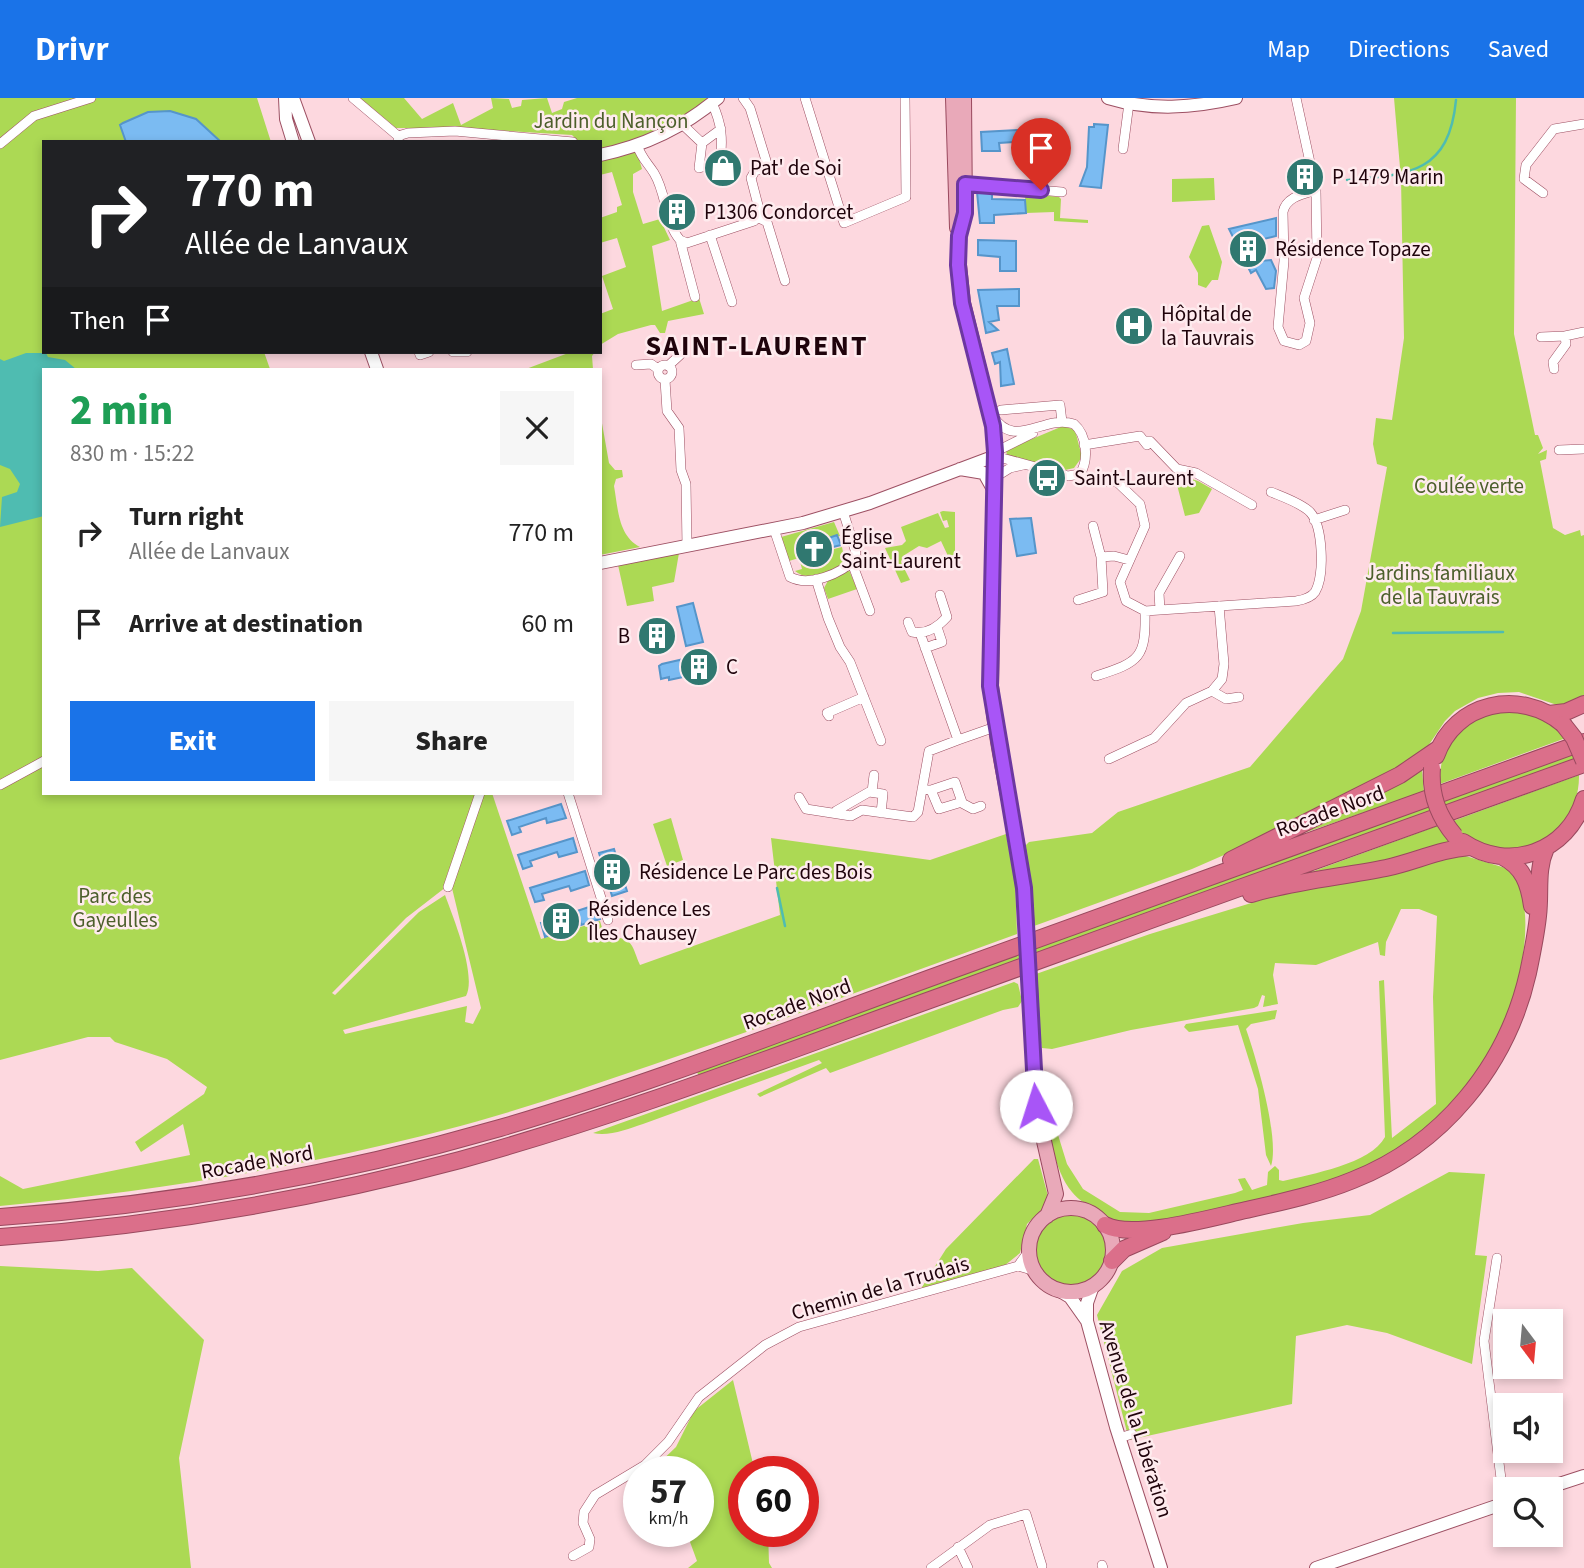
<!DOCTYPE html>
<meta charset="utf-8">
<style>
:root{--surface:#fff;--page:#f6f6f6;--text:#222;--muted:#767676;--accent:#1a73e8}
body{margin:0;font-family:"Source Sans 3",sans-serif;background:var(--page);color:var(--text);height:100vh;display:flex;flex-direction:column;font-size:26px;white-space:nowrap}
*{box-sizing:border-box;margin:0}
p{font-size:23px;color:var(--muted)}
.icon{flex:none;width:38px;height:38px;fill:none;stroke:currentColor;stroke-width:2;stroke-linecap:round;stroke-linejoin:round}
.map{position:relative;flex:1;overflow:hidden}
.panel{position:absolute;left:42px;top:270px;width:560px;height:427px;display:flex;flex-direction:column;background:var(--surface);border-radius:0px;box-shadow:0 4px 10px #0003}
.panel>*{flex:none}
.hud{position:absolute;left:42px;top:42px;width:560px;height:214px;border-radius:0px;box-shadow:0 4px 10px #0003;background:#202124;color:#fff;overflow:hidden}
.needle{width:46px;rotate:164deg}
.controls{position:absolute;left:1493px;top:1211px;display:grid;gap:14px}
.controls a{display:grid;place-items:center;width:70px;height:70px;border-radius:0px;background:var(--surface);box-shadow:0 4px 10px #0003;font-size:35px}
.speed{position:absolute;left:623px;top:1358px;display:flex;gap:14px;font-size:35px;font-weight:700;text-align:center}
.speed>*{display:grid;place-content:center;width:91px;height:91px;border-radius:50%;background:var(--surface);box-shadow:0 4px 10px #0003;line-height:1}
.speed small{font-size:18px;font-weight:400}
.speed .limit{border:10px solid #d22;background:#fff;color:#111}
.pin{position:absolute;display:grid;place-items:center;width:60px;height:60px;color:#fff;margin:-72px -30px;border-radius:50% 50% 50% 0;rotate:-45deg;box-shadow:0 0 7px #0007}
.pin .icon{rotate:45deg}
.me{position:absolute;width:77px;margin:-38px;rotate:355deg;stroke-linejoin:round;filter:drop-shadow(0 0 5px #0008)}
.turn{display:flex;align-items:center;gap:24px;height:147px;padding:0 28px;font-size:32px}
.turn .icon{width:91px;height:91px;stroke-width:2.5}
.turn b{display:block;font-size:49px;line-height:60px}
.then{display:flex;align-items:center;height:66px;padding:0 28px;background:#0003;gap:14px;font-size:26px}
.round{display:grid;place-items:center;flex:none;width:74px;height:74px;border-radius:0px;background:var(--page)}
.overview{display:flex;align-items:center;justify-content:space-between;height:119px;padding:0 28px}
h1{font-size:42px;font-weight:800;line-height:52px;color:#1e9e55}
.action{display:flex;gap:14px;margin-top:auto;padding:14px 28px}
.action a{flex:1;height:80px;border-radius:0px;background:var(--accent);color:#fff;font-size:28px;font-weight:800;line-height:80px;text-align:center}
.action a+a{background:var(--page);color:var(--text)}
ul{padding:0;list-style:none}
li{display:flex;align-items:center;gap:21px;height:91px;padding:0 28px}
li div{flex:1}
li b{display:block;font-size:26px}
li em{font-style:normal}
header{display:flex;align-items:center;gap:42px;box-sizing:border-box;height:98px;padding:0 35px;background:var(--accent);color:#fff}
header strong{font-size:33px}
nav{display:flex;gap:38px;margin-inline-start:auto;font-size:24px}
.map>svg:first-child{display:block}
.green{fill:#acd954}
.water{fill:#4fbcb1}
.lines{fill:none;stroke-linecap:round;stroke-linejoin:round}
.stream{stroke:#4fbcb1;stroke-width:2.5}
.building{fill:#7bbbf2;stroke:#5695ca;stroke-width:2}
.street-casing{stroke:#9d5063;stroke-width:10}
.secondary-casing{stroke:#9d5063;stroke-width:14}
.primary-casing{stroke:#99495e;stroke-width:16}
.highway-casing{stroke:#99495e;stroke-width:18}
.street{stroke:#fff;stroke-width:9}
.secondary{stroke:#fff;stroke-width:12}
.primary{stroke:#e9a9b9;stroke-width:14}
.highway{stroke:#db6f8a;stroke-width:16}
.primary-bridge-casing{stroke:#99495e;stroke-width:16;stroke-linecap:butt}
.highway-bridge-casing{stroke:#99495e;stroke-width:18;stroke-linecap:butt}
.primary-bridge{stroke:#e9a9b9;stroke-width:14}
.highway-bridge{stroke:#db6f8a;stroke-width:16}
.route-casing{stroke:#6d37a1;stroke-width:18}
.route{stroke:#a855f7;stroke-width:12}
.labels{text-anchor:middle;stroke-width:5;stroke-linejoin:round;paint-order:stroke}
.park-label{font-size:21px;fill:#4c5f2b;stroke:#feebee}
.poi-label{font-size:21px;fill:#1f030b;stroke:#feebee;text-anchor:start}
.street-label{font-size:21px;fill:#1f030b;stroke:#feebee}
.district-label{font-size:28px;font-weight:bold;letter-spacing:2px;fill:#1f030b;stroke:#feebee}
</style>
<header>
<strong>Drivr</strong>
<nav><a>Map</a><a>Directions</a><a>Saved</a></nav>
</header>
<div class="map">
<svg width="1584" height="1470" viewBox="0 0 1584 1470">
<rect width="100%" height="100%" fill="#fdd8df"/>
<path class="green" d="M0,0H257L271,44H44V254H264L270,271H44V695H477L447,777L446,789L406,820L332,895L335,897L419,814L445,797C453,819 477,877 466,898L343,932L345,936L467,908L465,924L473,926L481,910L451,786L482,695H492L541,841L600,823L603,833L609,832L612,839C634,840 632,849 640,867L780,817L771,740L930,762L1006,736L1015,781L1017,836C896,880 775,925 652,967C584,990 515,1014 445,1032C295,1071 153,1093 0,1108V1078L23,1091L190,1057L183,1026L141,1054L135,1044L204,996L207,989L167,961L115,944L110,939H88L0,962Z
M360,0H404L422,21L453,5L461,27L493,10L491,0L509,1L512,10L521,8L522,2L547,0L552,15L562,11L564,4L577,0H709C671,28 646,40 600,51V44H579L572,37L461,30H396Z
M1394,0H1516L1514,236L1535,337H1538L1543,350L1538,356L1547,352L1546,361L1540,363L1553,430L1565,437L1580,432L1581,438L1584,437V597L1560,608L1519,594L1498,595L1478,600L1455,613L1445,623L1422,657L1290,728L1192,771L1034,828L1025,748L1029,744L1092,735L1118,714L1250,669L1343,561L1361,513L1387,369L1377,366L1373,346L1376,320L1392,322L1404,240L1401,81Z
M636,51L642,71L633,76V94L643,126L660,121L670,142L652,148L662,213L699,200L704,216L668,223L665,235H660L655,227H651L618,236L600,247V216L613,211L602,178L626,169L617,140L600,145V120L617,114V109L622,107L612,74L600,77V59Z
M1214,80L1215,102L1172,104V81Z
M1030,96L1059,99L1061,101L1060,120L1088,122V125L1054,123V114L1026,115L1025,97Z
M1209,127L1222,164L1218,182H1212L1206,190L1198,187V175L1189,159L1202,128Z
M571,254H595L592,258L593,271H526Z
M600,314L609,365L615,372H622L623,379L616,381L614,388C618,410 618,438 640,449L600,457Z
M1063,328L1075,332L1082,359L1074,370L1065,372L1007,358L1006,352Z
M1174,375L1198,383L1212,391L1199,415L1185,418Z
M943,413L955,414V465H949L948,458L941,443L927,450L919,448L903,458L901,464L910,482L901,485L885,450L902,447L906,443L901,429L938,415L945,430L949,429L947,422L943,423L940,414Z
M834,424L840,438L829,440L820,436L809,439L801,448L807,464L822,458V454L842,449L845,464C832,473 809,485 795,473L802,471L799,460L789,463L781,439Z
M679,455L674,484L652,489L654,503L627,508L618,467Z
M849,472L857,491L828,501L824,490L830,479Z
M1489,613C1523,613 1542,614 1566,640L1440,686C1439,645 1457,634 1489,613Z
M1573,654L1576,662L699,979L696,971Z
M1422,672L1424,694L1292,739L1417,674Z
M1579,677C1580,736 1517,773 1467,739C1461,736 1457,728 1453,723Z
M671,720L683,762L667,768L653,726Z
M1437,728L1450,744L1408,760L1303,777Z
M1459,756L1512,772C1532,805 1526,850 1517,886C1492,977 1423,1053 1332,1083C1292,1096 1250,1104 1209,1113C1183,1118 1135,1132 1109,1122C1105,1121 1101,1115 1097,1112C1088,1107 1078,1102 1072,1094C1053,1071 1049,1031 1043,1003L1047,1001L1067,1066L1083,1091L1120,1114L1149,1115L1235,1095L1243,1092L1238,1081L1245,1080L1252,1092L1267,1087L1268,1074L1275,1068L1279,1072V1082L1283,1083C1311,1076 1371,1066 1385,1039L1379,883L1384,882L1392,1040L1436,1006L1433,899L1437,818L1419,811H1401L1386,844L1385,858L1380,857L1378,844L1316,867L1275,865L1273,877L1278,906L1263,909L1265,898L1262,897L1258,908L1254,910L1131,932L1052,951L1042,950L1038,929L1036,876L1150,836L1261,802V798Z
M1014,884L1018,886L1022,903L1018,909L1003,912L830,975L826,970L760,999L757,996L822,965L819,962L643,1026C628,1031 608,1039 593,1035Z
M1277,912L1275,921L1251,926L1246,931C1256,959 1280,1041 1271,1068L1266,1057L1258,991L1238,927L1189,934L1184,929L1186,926Z
M1034,1061H1038L1048,1098L1045,1109L1027,1126L1020,1155L1004,1168L923,1192L922,1189L946,1151Z
M1449,1074L1485,1076L1475,1157L1487,1158L1472,1266L1387,1235L1347,1227L1296,1238L1292,1306L1129,1342L1097,1217L1122,1173L1162,1150L1303,1125L1370,1117Z
M1035 1153a36 36 0 1 1 72 0a36 36 0 1 1-72 0Z
M0,1168L98,1173L132,1170L204,1242L179,1360L191,1470H0Z
M733,1282L755,1374H744V1433H768L769,1465L772,1470H688L697,1463L686,1433H698V1374L652,1372L676,1349L694,1313Z"/>
<path class="water" d="M26,255H46L48,259L65,262L76,271H44V418L0,429L2,399L17,394L20,386L10,371L0,367V261L4,263Z"/>
<g class="lines">
<path class="stream" d="M1347,82C1409,77 1449,75 1456,2
M1393,535L1503,534
M777,790L785,828"/>
</g>
<path class="building" d="M170,13L196,21L221,44H126L120,27L123,25L148,14Z
M1094,26L1108,27L1101,90L1080,88L1087,69L1089,29H1094Z
M1038,31L1041,42L999,45L1000,53H982L981,34Z
M977,94L992,95V101L1025,102L1026,115L994,117V125H980Z
M1276,120V138L1255,143L1261,163L1271,162L1276,173L1274,190L1266,191L1256,172L1251,175L1229,131Z
M978,142L1016,143V173H1000V159L978,157Z
M1019,191V208H997L999,222L989,224L998,232L986,235L978,192Z
M1007,251L1014,286L1001,288L1000,264L995,266L992,255Z
M1031,420L1036,455L1017,458L1010,421Z
M817,437L820,443L837,437L841,447L821,452L823,458L805,463L801,448L810,445L809,439Z
M693,505L703,544L686,548L677,509Z
M661,521L668,552L655,555L654,550H651L647,524Z
M710,555L713,570L706,571L707,574L669,582V579L661,581L659,568L662,566Z
M561,706L566,720L547,725L546,720L519,729L521,734L512,737L507,723Z
M573,740L577,754L559,759L557,754L530,763L532,768L523,771L518,757Z
M614,751L627,793L612,798L599,755Z
M585,773L589,787L571,793L569,788L542,796L544,802L535,804L530,790Z
M595,807L600,821L581,827L580,822L557,829L559,834L545,839L541,825Z"/>
<g class="lines">
<defs>
<path id="street" d="M353,0L398,38L399,44
M805,0L844,125L906,99L905,0
M1296,0L1316,92L1317,160L1304,200L1310,225L1306,243L1299,247L1284,243L1278,229L1284,163L1283,114C1286,99 1303,96 1316,92
M712,5C722,26 723,42 720,64L699,70L702,45L721,31
M682,26L702,45
M398,38L408,35L455,33L573,44
M0,46L34,18L91,0
M637,47C642,61 647,64 654,75C667,96 664,123 680,142L687,145L754,123L760,115L751,80L755,73L768,69L750,10L743,0
M1123,51L1129,5
M963,86L1062,94
M1543,95L1524,81L1526,67L1554,31L1584,26
M759,120L767,124L785,183
M710,137L732,204
M680,142L695,199
M1541,239L1565,238
M419,254L420,257L429,254
M453,254H467
M658 274a7 7 0 1 1 14 0a7 7 0 1 1-14 0Z
M636,267L651,266L658,271
M668,268L680,257
M1554,271L1553,264L1566,246L1565,238L1584,234
M665,282L667,313L679,330L681,372L686,386L687,448
M1001,312L1060,307L1062,324
M993,318C1015,353 1043,316 1074,326C1087,337 1089,362 1080,376
M1145,343H1150L1177,371L1196,375L1252,407
M1084,347L1140,338L1147,347
M1559,352L1584,351
M995,354L1033,335
M995,358L1068,378L1080,376L1095,384L1116,383L1140,406L1145,428L1120,484L1126,503L1145,513L1296,503C1302,502 1311,500 1315,494C1325,478 1323,428 1310,414C1301,405 1283,399 1271,394
M994,380L1010,370L1023,367
M1314,422L1345,412
M1093,428L1101,459
M774,431L790,479C809,489 841,476 855,461L856,455L843,413
M852,465L870,513
M816,481L828,520L840,549L850,564L881,643
M1078,502L1103,494L1101,459L1114,458L1129,462
M1160,512L1159,495L1180,458
M908,524L912,534C927,537 938,529 947,519L940,497
M920,535L958,642L995,629
M925,550L942,544L937,529
M1096,578C1140,564 1146,560 1145,513
M1212,593L1226,601L1239,599
M829,618L827,615L864,599
M1109,661L1154,640L1186,605L1212,593L1222,581L1224,566L1219,508
M0,687L44,663
M922,691L931,692L955,684L962,704L939,711L931,692
M872,694L874,677
M568,695L608,822
M799,699L806,711L851,718L862,712L913,719L918,714L929,653L958,642
M960,704L973,711L981,708
M838,716L836,713L869,694L883,696L881,715
M448,789L480,695
M1497,1160L1484,1243L1504,1405
M1018,1168L1029,1153
M1018,1168L1035,1173
M1119,1340L1132,1336
M958,1449L968,1470
M573,1458L589,1449L590,1441L583,1425L584,1414L595,1397L645,1367L668,1344L699,1299L765,1247L799,1229L1018,1168
M1102,1467L1103,1470
M931,1470L990,1427L1026,1416L1042,1468"/>
<path id="secondary" d="M285,0L286,21L293,44
M293,0L309,44
M1108,0C1151,13 1193,10 1236,0
M600,57C644,48 684,29 718,0
M371,254L377,271
M960,371L984,375L993,391
M600,465L803,425L870,405L995,358
M1060,1193L1070,1199L1087,1223L1116,1329L1161,1470
M1087,1222V1205L1093,1188
M1544,1391L1584,1378
M1316,1470L1505,1405"/>
<path id="primary" d="M953,0L957,130
M964,0L965,115L959,138V167L963,205L993,328L995,354L991,588C997,665 1021,739 1026,817
M1030,889L1036,1008L1056,1096L1047,1118
M1029 1152a42 42 0 1 1 84 0a42 42 0 1 1-84 0Z"/>
<path id="highway" d="M1549,616L1566,614L1584,606
M1436,658C1455,604 1520,590 1563,626
M1463,744C1509,775 1568,754 1584,701
M1503,759C1523,769 1529,786 1532,808
M1231,762L1400,677L1438,651
M1251,796C1295,783 1341,779 1386,770C1415,764 1440,751 1470,749
M0,1119C169,1107 337,1077 500,1030C647,987 790,931 933,879C1150,801 1367,722 1584,644
M1105,1127C1133,1142 1214,1119 1246,1112C1282,1104 1319,1096 1353,1082C1442,1047 1507,968 1528,875C1532,856 1536,837 1538,818C1541,794 1536,772 1546,750
M0,1139C155,1128 310,1102 460,1062C623,1017 782,955 941,898C1155,820 1370,743 1584,666
M1112,1163L1124,1151L1163,1134"/>
</defs>
<use href="#street" class="street-casing"/>
<use href="#secondary" class="secondary-casing"/>
<use href="#primary" class="primary-casing"/>
<use href="#highway" class="highway-casing"/>
<use href="#street" class="street"/>
<use href="#secondary" class="secondary"/>
<use href="#primary" class="primary"/>
<use href="#highway" class="highway"/>
<defs>
<path id="primary-bridge" d="M1026,817L1030,889"/>
<path id="highway-bridge" d="M1563,626L1574,640L1584,663
M1432,670C1430,697 1438,718 1455,738"/>
</defs>
<use href="#primary-bridge" class="primary-bridge-casing"/>
<use href="#highway-bridge" class="highway-bridge-casing"/>
<use href="#primary-bridge" class="primary-bridge"/>
<use href="#highway-bridge" class="highway-bridge"/>
</g>
<g class="lines">
<defs>
<path id="route" d="M1036,1008L1024,790L990,588L995,354L993,328L962,205L958,167L959,138L965,115V86L1041,92"/>
</defs>
<use href="#route" class="route-casing"/>
<use href="#route" class="route"/>
</g>
<defs>
<symbol id="shop-disc" viewBox="-11 -11 22 22"><circle r="9.5" fill="#307870" stroke="#feebee"/><path d="M-5-2.5h2.3a2.7 3.5 0 0 1 5.4 0H5L5.5 6h-11ZM-1.5-2.5h3a1.5 2.3 0 0 0-3 0Z" fill="#fff"/></symbol>
<symbol id="building-disc" viewBox="-11 -11 22 22"><circle r="9.5" fill="#307870" stroke="#feebee"/><path d="M-4-6H4V6H1V3H-1V6H-4ZM-2.5-4.3h1.7v1.8h-1.7ZM.8-4.3h1.7v1.8H.8ZM-2.5-1h1.7V.8h-1.7ZM.8-1h1.7V.8H.8Z" fill="#fff"/></symbol>
<symbol id="hospital-disc" viewBox="-11 -11 22 22"><circle r="9.5" fill="#307870" stroke="#feebee"/><path d="M-5-5h3v3.5h4V-5h3V5h-3V1.5h-4V5h-3Z" fill="#fff"/></symbol>
<symbol id="bus-disc" viewBox="-11 -11 22 22"><circle r="9.5" fill="#307870" stroke="#feebee"/><path d="M-5-6H5V4H4V6H2V4H-2V6H-4V4H-5ZM-3.5-4V0h7V-4ZM-3.5 1.2v1.5H-2V1.2ZM2 1.2v1.5H3.5V1.2Z" fill="#fff"/></symbol>
<symbol id="church-disc" viewBox="-11 -11 22 22"><circle r="9.5" fill="#307870" stroke="#feebee"/><path d="M-1.2-6h2.4v3.5h3.3v2.4h-3.3V6h-2.4V-.1h-3.3v-2.4h3.3Z" fill="#fff"/></symbol>
</defs>
<g fill-rule="evenodd">
<use href="#shop-disc" x="701" y="48" width="44" height="44"/>
<use href="#building-disc" x="1283" y="57" width="44" height="44"/>
<use href="#building-disc" x="655" y="92" width="44" height="44"/>
<use href="#building-disc" x="1226" y="129" width="44" height="44"/>
<use href="#hospital-disc" x="1112" y="206" width="44" height="44"/>
<use href="#bus-disc" x="1025" y="358" width="44" height="44"/>
<use href="#church-disc" x="792" y="429" width="44" height="44"/>
<use href="#building-disc" x="635" y="516" width="44" height="44"/>
<use href="#building-disc" x="677" y="547" width="44" height="44"/>
<use href="#building-disc" x="590" y="752" width="44" height="44"/>
<use href="#building-disc" x="539" y="801" width="44" height="44"/>
</g>
<g class="labels">
<g class="park-label">
<text x="611" y="30">Jardin du Nançon</text>
<text x="1469" y="395">Coulée verte</text>
<text x="1440" y="482">Jardins familiaux<tspan x="1440" dy="24">de la Tauvrais</tspan></text>
<text x="115" y="805">Parc des<tspan x="115" dy="24">Gayeulles</tspan></text>
</g>
<g class="poi-label">
<text x="750" y="77">Pat' de Soi</text>
<text x="1332" y="86">P 1479 Marin</text>
<text x="704" y="121">P1306 Condorcet</text>
<text x="1275" y="158">Résidence Topaze</text>
<text x="1161" y="223">Hôpital de<tspan x="1161" dy="24">la Tauvrais</tspan></text>
<text x="1074" y="387">Saint-Laurent</text>
<text x="841" y="446">Église<tspan x="841" dy="24">Saint-Laurent</tspan></text>
<text x="630" y="545" text-anchor="end">B</text>
<text x="726" y="576">C</text>
<text x="639" y="781">Résidence Le Parc des Bois</text>
<text x="588" y="818">Résidence Les<tspan x="588" dy="24">Îles Chausey</tspan></text>
</g>
<g class="street-label">
<text transform="translate(1330 713) rotate(-20)" y="7">Rocade Nord</text>
<text transform="translate(797 906) rotate(-20)" y="7">Rocade Nord</text>
<text transform="translate(257 1064) rotate(-10)" y="7">Rocade Nord</text>
<text transform="translate(880 1190) rotate(-16)" y="7">Chemin de la Trudais</text>
<text transform="translate(1136 1321) rotate(73)" y="7">Avenue de la Libération</text>
</g>
<g class="district-label">
<text x="757" y="257">SAINT-LAURENT</text>
</g>
</g>
</svg>
<div class="controls">
<a><svg class="needle" viewBox="-14 -14 28 28"><path d="M0-13l5 13h-10z" fill="#e53935"/><path d="M0 13l5-13h-10z" fill="#767676"/></svg></a>
<a><svg class="icon" aria-label="sound" viewBox="0 0 24 24"><path d="M4 9h4l5-4v14l-5-4H4zM17 9q2 3 0 6"/></svg></a>
<a><svg class="icon" aria-label="search" viewBox="0 0 24 24"><circle cx="10" cy="10" r="6"/><path d="M15 15l6 6"/></svg></a>
</div>
<div class="speed"><div>57<small>km/h</small></div><div class="limit">60</div></div>
<div class="pin" style="left:1041px;top:92px;background:#d93025"><svg class="icon" aria-label="arrive" viewBox="0 0 24 24"><path d="M6 21V4h12l-3 4 3 4H6"/></svg></div>
<svg class="me" style="left:1036px;top:1008px" viewBox="-20 -20 40 40"><circle r="19" fill="#fff"/><path d="M0-13L10 11 0 6-10 11z" fill="#a855f7"/></svg>
<div class="hud">
<div class="turn"><svg class="icon" aria-label="right" viewBox="0 0 24 24"><path d="M7 20v-9h11M14 6l5 5-5 5"/></svg><div><b>770 m</b>Allée de Lanvaux</div></div>
<div class="then">Then<svg class="icon" aria-label="arrive" viewBox="0 0 24 24"><path d="M6 21V4h12l-3 4 3 4H6"/></svg></div>
</div>
<section class="panel">
<div class="overview"><div><h1>2 min</h1><p>830 m · 15:22</p></div><a class="round"><svg class="icon" aria-label="close" viewBox="0 0 24 24"><path d="M6 6l12 12M18 6L6 18"/></svg></a></div>
<ul>
<li><svg class="icon" aria-label="right" viewBox="0 0 24 24"><path d="M7 20v-9h11M14 6l5 5-5 5"/></svg><div><b>Turn right</b><p>Allée de Lanvaux</p></div><em>770 m</em></li>
<li><svg class="icon" aria-label="arrive" viewBox="0 0 24 24"><path d="M6 21V4h12l-3 4 3 4H6"/></svg><div><b>Arrive at destination</b></div><em>60 m</em></li>
</ul>
<div class="action"><a>Exit</a><a>Share</a></div>
</section>
</div>
